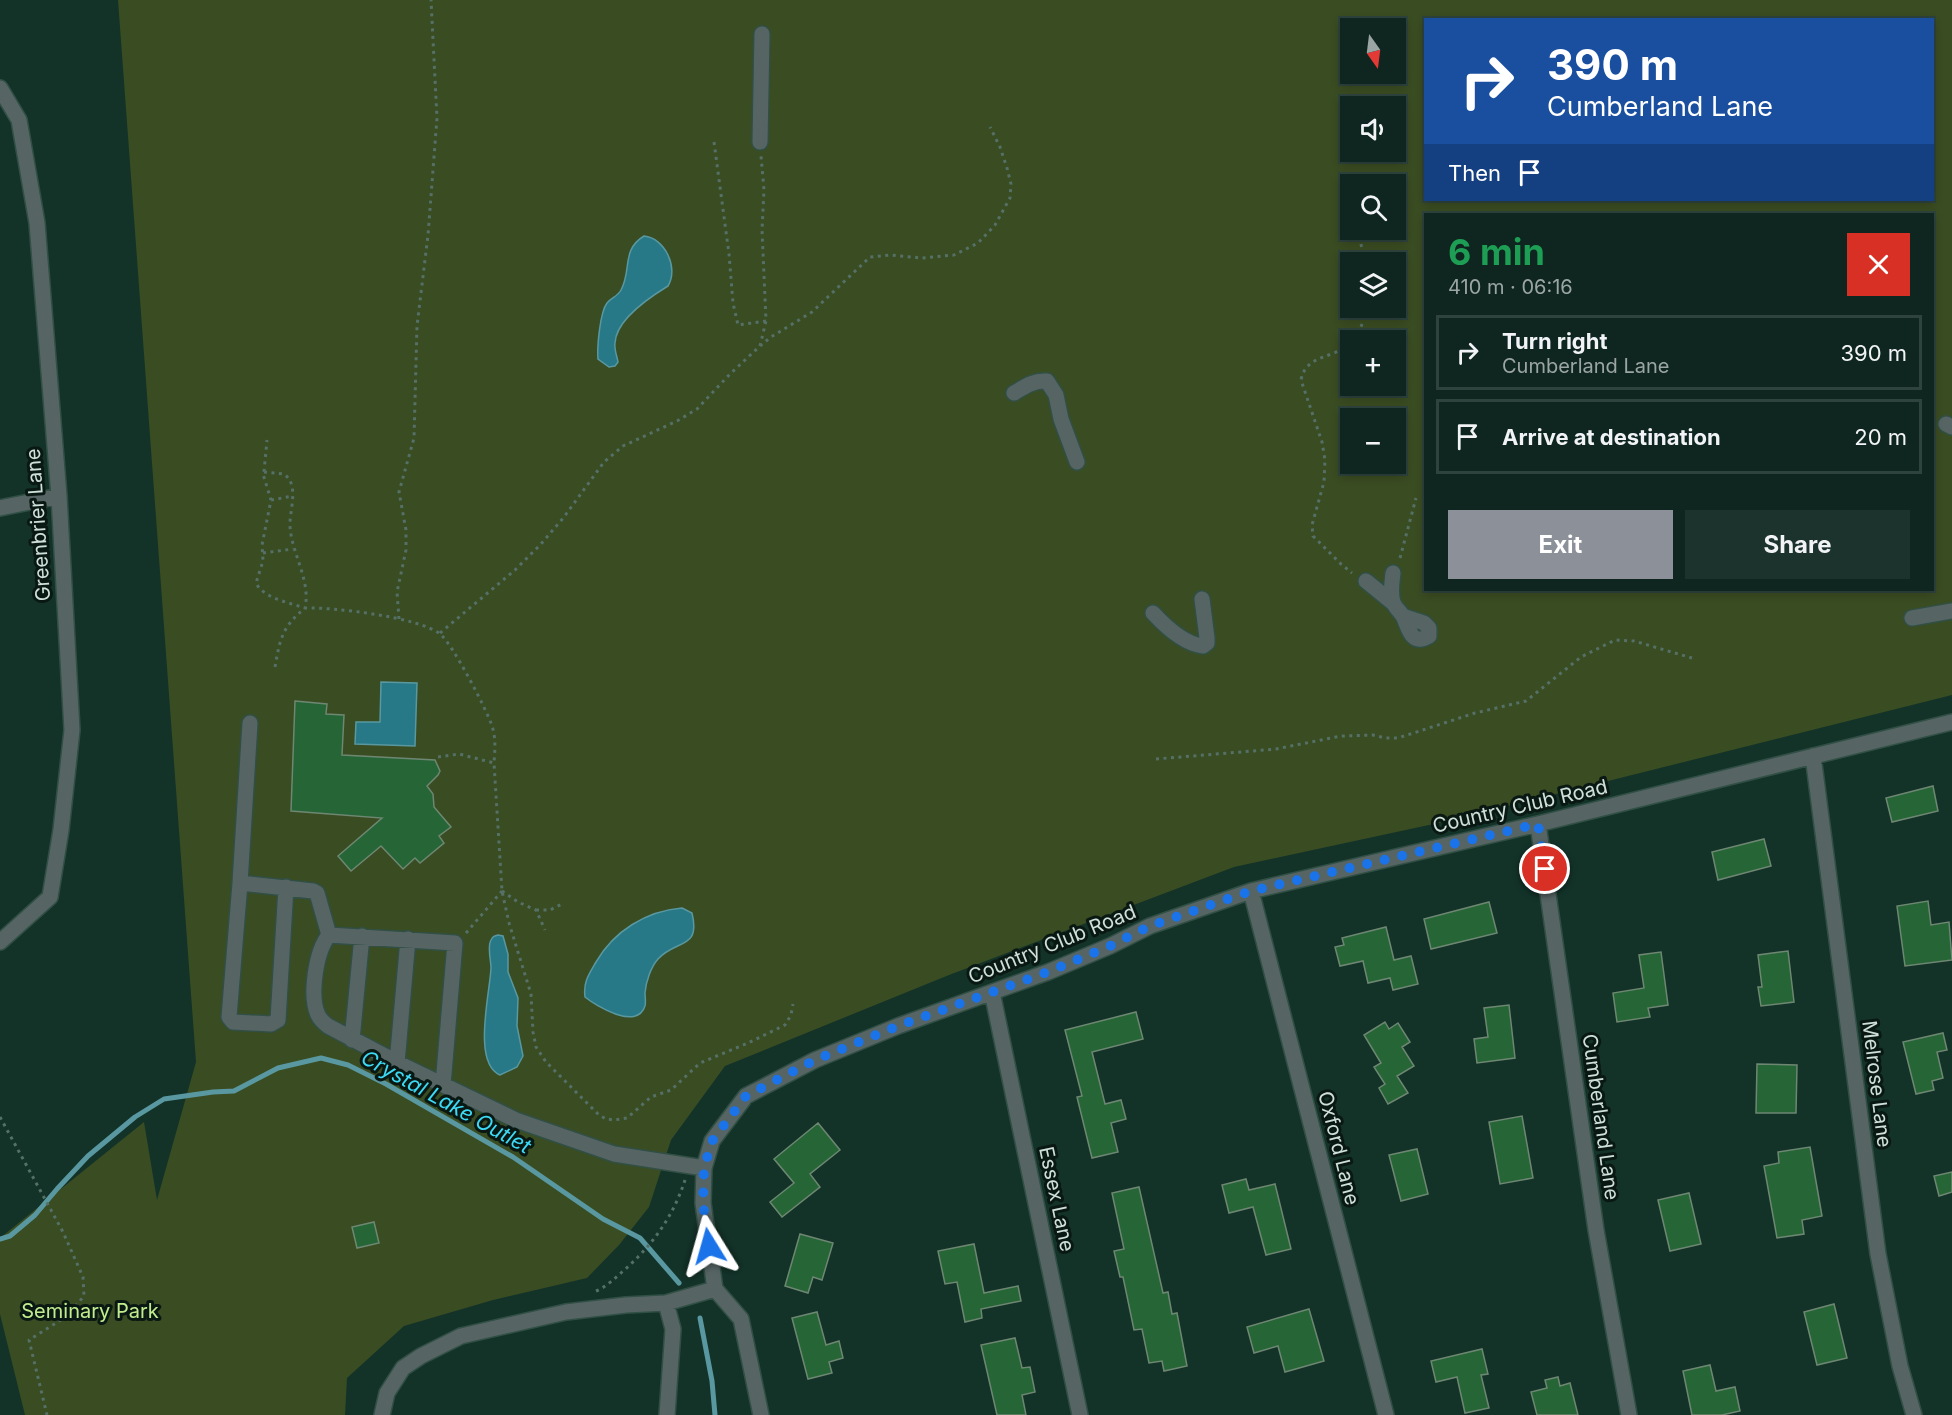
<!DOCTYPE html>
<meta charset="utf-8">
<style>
:root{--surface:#0e261f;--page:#1c322c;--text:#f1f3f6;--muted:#9ba5a4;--line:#2e433d;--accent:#8c9099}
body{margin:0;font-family:Inter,sans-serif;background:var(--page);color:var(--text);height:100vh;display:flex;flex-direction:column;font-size:22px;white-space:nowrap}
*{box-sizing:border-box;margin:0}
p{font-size:20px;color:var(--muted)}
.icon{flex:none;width:33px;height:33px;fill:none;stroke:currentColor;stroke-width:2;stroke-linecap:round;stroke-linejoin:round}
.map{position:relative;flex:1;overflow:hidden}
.panel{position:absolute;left:1424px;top:213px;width:510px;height:378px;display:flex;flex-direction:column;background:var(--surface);border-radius:0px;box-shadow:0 3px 9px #0003,0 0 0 2px var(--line)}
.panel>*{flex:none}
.banner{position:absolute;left:1424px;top:18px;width:510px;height:183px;border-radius:0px;box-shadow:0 3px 9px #0003,0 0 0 2px var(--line);background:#1a4fa0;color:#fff;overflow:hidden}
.needle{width:39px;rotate:166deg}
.tools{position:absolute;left:1340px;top:18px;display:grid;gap:12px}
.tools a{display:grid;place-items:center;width:66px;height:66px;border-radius:0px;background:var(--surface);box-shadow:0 3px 9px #0003,0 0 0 2px var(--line);font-size:30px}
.pin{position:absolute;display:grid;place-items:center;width:51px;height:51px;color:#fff;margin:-26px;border:3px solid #fff;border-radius:50%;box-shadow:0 2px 6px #0007}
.me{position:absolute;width:66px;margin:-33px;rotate:352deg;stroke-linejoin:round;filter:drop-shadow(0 0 4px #0008)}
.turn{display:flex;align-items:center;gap:21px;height:126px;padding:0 24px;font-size:27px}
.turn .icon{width:78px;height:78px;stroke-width:2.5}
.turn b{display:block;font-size:42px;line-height:51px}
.then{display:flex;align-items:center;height:57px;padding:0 24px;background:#0003;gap:12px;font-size:22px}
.round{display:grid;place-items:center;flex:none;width:63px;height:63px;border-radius:0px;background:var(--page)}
.head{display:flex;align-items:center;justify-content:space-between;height:102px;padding:0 24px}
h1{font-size:36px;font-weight:700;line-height:45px;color:#1e9e55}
.action{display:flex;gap:12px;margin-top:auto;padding:12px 24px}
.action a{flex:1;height:69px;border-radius:0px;background:var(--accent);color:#fff;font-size:24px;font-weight:700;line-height:69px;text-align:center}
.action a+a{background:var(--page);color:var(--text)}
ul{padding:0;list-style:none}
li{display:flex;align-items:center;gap:18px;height:75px;margin:0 12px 9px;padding:0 12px;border:3px solid var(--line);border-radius:0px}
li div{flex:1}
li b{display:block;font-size:22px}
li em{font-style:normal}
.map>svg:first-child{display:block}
.green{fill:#3a4c22;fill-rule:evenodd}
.water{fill:#277988;stroke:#5998a0;stroke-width:1.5}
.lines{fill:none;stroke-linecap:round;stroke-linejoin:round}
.stream{stroke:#5998a0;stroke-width:5}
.building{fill:#256536;stroke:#6e8772;stroke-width:1.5}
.minor-casing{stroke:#314f45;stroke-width:18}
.path{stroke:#557067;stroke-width:3;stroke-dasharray:3 4.5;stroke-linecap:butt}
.minor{stroke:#566564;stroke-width:15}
.route{stroke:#1a73e8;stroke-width:10;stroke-dasharray:0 18}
.labels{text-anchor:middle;stroke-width:6;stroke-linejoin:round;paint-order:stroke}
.street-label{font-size:20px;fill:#cee0d9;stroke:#0a1813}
.park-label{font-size:20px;fill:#c2ed8e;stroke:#0a1813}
.water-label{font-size:21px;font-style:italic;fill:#3ddaf5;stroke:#0a1813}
</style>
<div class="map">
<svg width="1952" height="1415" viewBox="0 0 1952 1415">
<rect width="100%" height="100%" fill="#133329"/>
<path class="green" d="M118,0H1952V695L1452,820L1234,867L949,975L725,1066L671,1140L649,1207L619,1245L587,1278L493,1300L404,1326L347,1378L345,1415H25L0,1314V1238L144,1122L157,1200L196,1062ZM1425,20H1932V200H1425ZM1350,28H1395V74H1350ZM1350,106H1395V152H1350ZM1350,184H1395V230H1350ZM1425,214H1932V590H1425ZM1350,262H1395V308H1350ZM1350,340H1395V386H1350ZM1350,418H1395V464H1350Z"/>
<path class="water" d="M644,236C665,238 679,268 668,286C650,297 616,320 615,343C614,349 617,356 618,362L615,366L609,367L598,359C597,347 600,312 607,303C611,298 618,296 621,290C632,270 621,250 644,236Z
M381,682L417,683L415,746L355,744L356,722H380Z
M682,908L692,913C701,950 676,939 658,959C651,967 646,981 645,993C645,997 646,1002 645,1006C637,1031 596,1006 585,997C583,982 589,974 596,962C614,931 646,911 682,908Z
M498,935L503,936L508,954V972L518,998L517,1026L523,1056L517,1067L500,1075C472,1063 490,993 491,968C491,960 487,947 491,940C493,936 494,936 498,935Z"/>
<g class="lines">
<path class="stream" d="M0,1239L10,1236L35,1215L57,1189L88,1156L135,1117L164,1099L213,1092L234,1091L278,1068L321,1058L348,1065L386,1084L513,1157L603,1219L640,1238L679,1283
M700,1318L712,1381L715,1415"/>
</g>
<path class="building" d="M295,701L327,704L326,714L344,715L342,755L435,760L440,771L438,775L427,786L433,794L434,807L451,827L439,836L444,843L420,863L415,858L403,869L381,846L351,871L338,856L382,818L291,811Z
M1933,786L1938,811L1892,822L1886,798Z
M1764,839L1771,866L1718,880L1712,852Z
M1928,901L1931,925L1949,922L1952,960L1905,966L1897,906Z
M1489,902L1497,933L1431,949L1424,919Z
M1386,927L1394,960L1411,956L1418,984L1393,990L1390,978L1368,983L1363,961L1340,966L1335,947L1344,945L1342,938Z
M1788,951L1794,1002L1761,1006L1758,987H1762L1758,955Z
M1661,952L1668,1005L1648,1008L1650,1017L1617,1022L1613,993L1644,988L1639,955Z
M1509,1005L1515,1058L1477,1063L1474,1039L1488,1037L1484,1008Z
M1136,1012L1143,1039L1092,1052L1105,1104L1121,1100L1126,1119L1111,1123L1118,1152L1092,1158L1077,1097L1082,1096L1065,1030Z
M1385,1022L1389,1029L1398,1023L1410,1042L1402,1047L1414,1066L1397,1076L1408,1093L1388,1104L1379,1088L1385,1084L1374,1067L1381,1063L1364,1035Z
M1943,1033L1947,1050L1937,1052L1943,1078L1932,1081L1934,1090L1916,1094L1903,1042Z
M1757,1064L1797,1065L1796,1113H1756Z
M1522,1116L1533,1178L1500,1184L1489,1122Z
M818,1123L840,1150L810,1174L820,1187L782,1217L770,1202L794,1183L774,1159Z
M1810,1147L1822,1216L1802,1220L1804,1234L1777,1238L1764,1166L1779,1163L1778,1152Z
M1417,1149L1428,1194L1401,1201L1389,1155Z
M1952,1172V1192L1939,1196L1934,1176Z
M1246,1179L1249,1190L1275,1184L1291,1249L1266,1255L1253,1207L1229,1213L1222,1185Z
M1139,1187L1163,1293L1168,1292L1172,1314L1177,1313L1187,1366L1164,1371L1162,1361L1149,1363L1142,1329L1134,1330L1123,1277H1120L1114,1251L1124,1249L1112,1193Z
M1689,1193L1701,1244L1670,1251L1658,1200Z
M374,1222L379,1243L357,1248L352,1227Z
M800,1234L833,1243L822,1280L813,1277L808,1293L785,1286Z
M974,1244L984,1293L1018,1286L1021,1301L981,1309L982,1318L965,1322L957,1282L945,1284L938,1251Z
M1834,1304L1847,1358L1817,1365L1804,1312Z
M1309,1309L1324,1361L1285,1372L1278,1346L1254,1353L1247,1327Z
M817,1312L826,1345L839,1341L843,1358L829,1362L832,1373L808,1379L792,1318Z
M1015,1338L1022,1368L1030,1367L1035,1392L1022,1395L1026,1415H997L981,1345Z
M1482,1349L1488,1374L1481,1375L1489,1408L1465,1413L1457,1377L1436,1382L1431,1361Z
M1710,1365L1716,1391L1735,1387L1740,1411L1722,1415H1692L1683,1371Z
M1558,1377L1560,1386L1570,1383L1578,1415H1537L1531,1392L1547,1388L1545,1380Z"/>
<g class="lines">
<defs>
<path id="minor" d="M0,88L19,120L37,223L59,496L72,730L61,830L50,897L0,942
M760,142L762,34
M1014,393C1024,387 1034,380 1047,381L1056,395L1061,419L1077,462
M1946,424L1952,427
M0,508L59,496
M1393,573C1392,582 1390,593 1393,602C1395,608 1401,612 1404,618C1409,630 1412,646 1429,636V628L1424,623L1403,616
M1366,581L1393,603
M1153,613C1165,626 1184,644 1203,646L1207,643V638L1202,599
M1912,618L1952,611
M250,723L240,883L313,891L317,893L329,935
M1813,756L1878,1254L1900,1366L1914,1415
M1538,824L1596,1230L1629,1415
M240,883L229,1017L233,1022L271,1024L278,1020L286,887
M1251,891L1386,1415
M992,992L1080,1415
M352,1040L362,936
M397,1063L408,939
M443,1085L455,943L329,935C316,951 309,995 318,1015C320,1019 324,1023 328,1026L400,1064L516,1120L614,1154L704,1168
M715,1289L703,1203L704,1168L712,1141L746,1096L815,1060L898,1026L1048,972L1110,946L1150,926L1251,891L1538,824L1952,722
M715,1289L741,1319L761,1415
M666,1303L673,1329L667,1415
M382,1415L387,1393L403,1368L421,1356L461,1336L566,1312L626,1305L666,1303L715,1289"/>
</defs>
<use href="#minor" class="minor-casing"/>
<path class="path" d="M714,142L729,254L733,303L738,325L766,321L762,230L764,190L761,156
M1361,244L1364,262
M1354,340L1361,327L1367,308
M1350,344C1333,359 1306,354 1301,380L1322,442L1325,460L1324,482L1312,525L1313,536L1341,564L1352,573
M760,346L766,321
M264,472L284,474C300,485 289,511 290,527C292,554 311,581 305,608C290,603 263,598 256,583L263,561L262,545L271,500L263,474L264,472L267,440
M271,500L293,496
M263,553L293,549
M1400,558L1416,498
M399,619L397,592L406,550V530L399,492L414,438L417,326L428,235L437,118L431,0
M440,633L515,570L541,544L564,517L604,462L623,446L677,421L697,409L730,374L760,346L771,337L812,312L870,257L890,255L922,258L954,255L978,243L995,225L1010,198L1011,184L1007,168L1000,147L990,127
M275,667C280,639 282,627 305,608C332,607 419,617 440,634C452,643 487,710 492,726C496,738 495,750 494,763
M438,757L459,754L494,763L502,891L509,923L531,994L533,1032L536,1047L546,1062L599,1115L606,1119L614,1120L627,1118L651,1097L671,1090L700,1063L748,1043L785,1025L791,1015L793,1004
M1156,759L1276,749L1341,736L1373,735L1385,738H1398L1475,713L1526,701L1581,657L1615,640L1634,641L1692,658
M502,891L518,902L536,910L545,930
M536,910H550L562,904
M466,933L502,891
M0,1117L63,1232L83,1277L84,1296L67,1316L29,1340L47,1415
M596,1291C606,1287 614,1279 622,1272C652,1246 673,1217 685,1180"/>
<use href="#minor" class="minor"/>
</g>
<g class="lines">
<path class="route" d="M709,1246L703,1203L704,1168L712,1141L746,1096L815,1060L898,1026L1048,972L1110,946L1150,926L1251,891L1538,824L1545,869"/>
</g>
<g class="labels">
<g class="street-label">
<text transform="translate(38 525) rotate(-94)" y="7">Greenbrier Lane</text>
<text transform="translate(1520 806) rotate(-13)" y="7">Country Club Road</text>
<text transform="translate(1052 944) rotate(-22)" y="7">Country Club Road</text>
<text transform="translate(1877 1084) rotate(83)" y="7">Melrose Lane</text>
<text transform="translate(1601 1117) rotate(82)" y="7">Cumberland Lane</text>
<text transform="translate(1339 1148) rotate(76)" y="7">Oxford Lane</text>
<text transform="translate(1057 1199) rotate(78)" y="7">Essex Lane</text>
</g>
<g class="park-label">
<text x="90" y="1318">Seminary Park</text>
</g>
<g class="water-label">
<text transform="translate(446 1102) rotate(29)" y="7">Crystal Lake Outlet</text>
</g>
</g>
</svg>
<div class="tools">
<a><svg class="needle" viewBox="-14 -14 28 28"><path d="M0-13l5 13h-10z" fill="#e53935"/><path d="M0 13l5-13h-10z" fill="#9ba5a4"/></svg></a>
<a><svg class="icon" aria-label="sound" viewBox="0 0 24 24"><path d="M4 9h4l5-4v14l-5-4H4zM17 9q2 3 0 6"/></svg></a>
<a><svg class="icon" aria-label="search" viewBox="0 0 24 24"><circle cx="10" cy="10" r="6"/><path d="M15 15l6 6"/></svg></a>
<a><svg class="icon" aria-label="layers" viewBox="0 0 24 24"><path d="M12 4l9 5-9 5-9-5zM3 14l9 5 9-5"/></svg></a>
<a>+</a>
<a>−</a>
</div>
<div class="pin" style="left:1545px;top:869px;background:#d93025"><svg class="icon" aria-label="arrive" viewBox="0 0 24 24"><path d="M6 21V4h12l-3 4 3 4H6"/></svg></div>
<svg class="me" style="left:709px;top:1246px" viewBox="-20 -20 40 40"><path d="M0-17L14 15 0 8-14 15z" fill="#1a73e8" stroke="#fff" stroke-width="4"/></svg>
<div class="banner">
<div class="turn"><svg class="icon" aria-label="right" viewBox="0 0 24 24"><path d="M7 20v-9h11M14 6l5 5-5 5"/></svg><div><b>390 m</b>Cumberland Lane</div></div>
<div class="then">Then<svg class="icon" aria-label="arrive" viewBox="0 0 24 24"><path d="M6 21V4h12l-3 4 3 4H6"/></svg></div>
</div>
<section class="panel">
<div class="head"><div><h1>6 min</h1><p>410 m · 06:16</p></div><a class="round" style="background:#d93025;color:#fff"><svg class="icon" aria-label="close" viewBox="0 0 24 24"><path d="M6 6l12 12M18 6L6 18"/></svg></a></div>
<ul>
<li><svg class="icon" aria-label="right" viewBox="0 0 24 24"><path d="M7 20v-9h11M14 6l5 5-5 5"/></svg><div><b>Turn right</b><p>Cumberland Lane</p></div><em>390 m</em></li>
<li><svg class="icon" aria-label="arrive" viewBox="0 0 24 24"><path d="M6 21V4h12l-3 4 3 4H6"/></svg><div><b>Arrive at destination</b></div><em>20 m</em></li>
</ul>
<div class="action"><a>Exit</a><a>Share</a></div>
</section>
</div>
